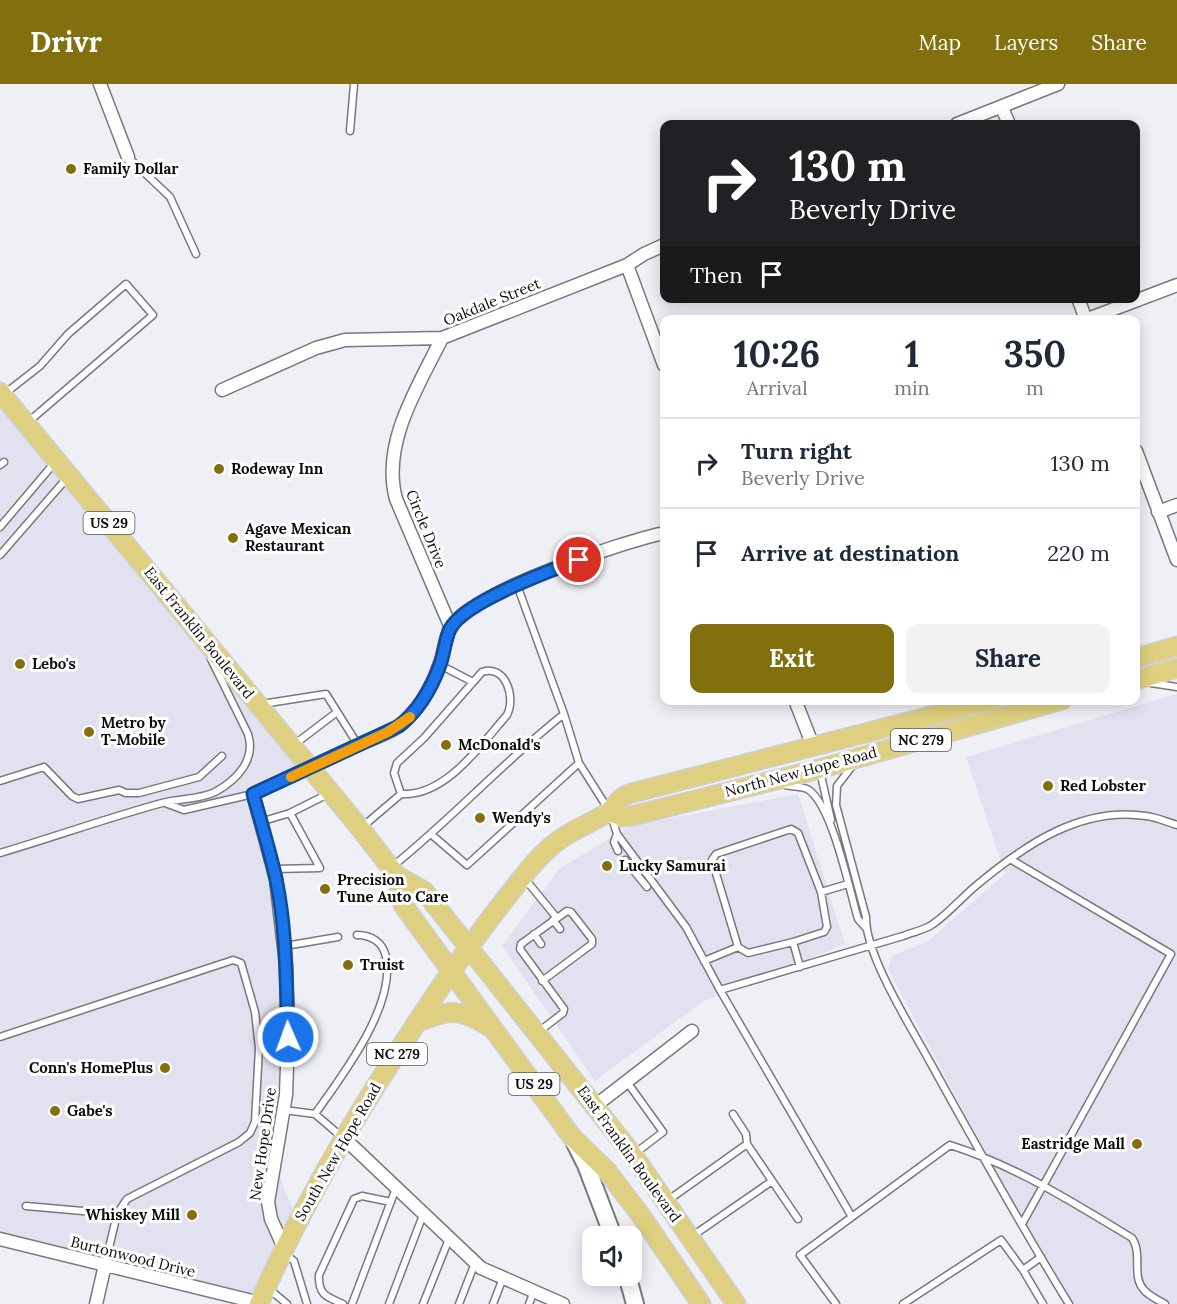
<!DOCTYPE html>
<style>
:root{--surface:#fff;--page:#f2f2f3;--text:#1f2937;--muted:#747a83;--line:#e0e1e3;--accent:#82700f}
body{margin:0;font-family:Lora,serif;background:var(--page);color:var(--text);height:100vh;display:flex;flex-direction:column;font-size:22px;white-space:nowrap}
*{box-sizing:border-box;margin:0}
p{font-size:20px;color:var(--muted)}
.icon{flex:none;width:33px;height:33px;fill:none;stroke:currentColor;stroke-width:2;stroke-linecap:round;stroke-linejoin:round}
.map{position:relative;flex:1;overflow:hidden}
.drawer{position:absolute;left:660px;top:231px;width:480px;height:390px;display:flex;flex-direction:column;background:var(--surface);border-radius:12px;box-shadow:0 3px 15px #0003}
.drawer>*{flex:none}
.guide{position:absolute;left:660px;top:36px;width:480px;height:183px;border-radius:12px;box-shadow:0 3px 15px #0003;background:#202124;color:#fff;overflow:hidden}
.tools{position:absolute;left:582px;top:1142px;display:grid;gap:12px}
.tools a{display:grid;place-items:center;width:60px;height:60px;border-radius:12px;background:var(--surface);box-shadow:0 3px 15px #0003;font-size:30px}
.pin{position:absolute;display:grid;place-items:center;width:51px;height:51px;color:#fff;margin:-26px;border:3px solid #fff;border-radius:50%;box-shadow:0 2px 6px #0007}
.me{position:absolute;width:66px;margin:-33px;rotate:358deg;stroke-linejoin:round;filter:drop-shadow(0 0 4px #0008)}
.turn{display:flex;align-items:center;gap:21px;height:126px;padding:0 30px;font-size:27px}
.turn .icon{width:78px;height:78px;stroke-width:2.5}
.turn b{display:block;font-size:42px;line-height:51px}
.then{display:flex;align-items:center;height:57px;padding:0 30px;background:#0003;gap:12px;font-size:22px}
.eta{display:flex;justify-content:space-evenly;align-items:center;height:102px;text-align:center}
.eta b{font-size:36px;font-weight:700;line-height:42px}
.cta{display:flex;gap:12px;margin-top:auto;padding:12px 30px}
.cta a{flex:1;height:69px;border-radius:12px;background:var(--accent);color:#fff;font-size:24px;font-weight:700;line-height:69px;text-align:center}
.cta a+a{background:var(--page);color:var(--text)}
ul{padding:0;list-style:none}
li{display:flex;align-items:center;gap:18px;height:90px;padding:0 30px;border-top:2px solid var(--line)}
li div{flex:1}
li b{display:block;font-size:22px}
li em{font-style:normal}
header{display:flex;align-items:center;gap:36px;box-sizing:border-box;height:84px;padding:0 30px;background:var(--accent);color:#fff}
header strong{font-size:28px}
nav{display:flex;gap:33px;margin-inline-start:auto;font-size:21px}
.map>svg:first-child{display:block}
.built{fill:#e2e1f0}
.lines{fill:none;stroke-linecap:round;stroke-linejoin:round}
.lane-casing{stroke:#78787f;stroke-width:9}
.street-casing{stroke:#78787f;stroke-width:15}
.secondary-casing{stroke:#78787f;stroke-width:20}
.primary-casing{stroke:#cfcfcf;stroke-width:21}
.lane{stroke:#fff;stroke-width:6}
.street{stroke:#fff;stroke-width:12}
.secondary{stroke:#fff;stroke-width:16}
.primary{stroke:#dfd081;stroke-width:18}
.route-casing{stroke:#114b97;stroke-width:15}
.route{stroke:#1a73e8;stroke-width:10}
.slow{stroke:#f59e0b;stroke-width:10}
.poi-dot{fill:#82700f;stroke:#fff;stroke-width:2}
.labels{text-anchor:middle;stroke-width:6;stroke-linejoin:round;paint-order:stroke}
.shield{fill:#fff;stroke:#565657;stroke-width:1.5}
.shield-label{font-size:14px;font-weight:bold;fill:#0d0d0f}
.poi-label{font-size:15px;font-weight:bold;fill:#0d0d0f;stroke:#fff;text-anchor:start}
.street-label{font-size:15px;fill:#0d0d0f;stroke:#fff}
</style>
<header>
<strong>Drivr</strong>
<nav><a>Map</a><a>Layers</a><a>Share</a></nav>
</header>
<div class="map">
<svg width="1177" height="1220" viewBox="0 0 1177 1220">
<rect width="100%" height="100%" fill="#efeff6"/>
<path class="built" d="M0,307L310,684L253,710L276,795L288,953L276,1078L284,1106L299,1134L260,1219L0,1155Z
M1177,610V1220H1066L888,885L892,872L928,857L1005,790L966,673Z
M798,710L845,860L702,918L595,997L502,862L559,785L630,742Z"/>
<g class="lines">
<defs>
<path id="lane" d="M350,47L354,0
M128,73L170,113L196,170
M3,311L40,282L68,250L126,200L153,231L27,339
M0,381L4,378
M0,443L56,377
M0,471L67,394
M517,501L564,630
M440,581L473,598
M1151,599L1177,603
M262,620L326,610L358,661
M295,660L337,628
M853,681L837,702L836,721L866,833C865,871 911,943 930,978C975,1059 1020,1141 1069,1220
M820,687L831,736
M0,697L44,683L72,712L78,715L119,706L126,709H139L199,693L222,672
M782,700C791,704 801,701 809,706C833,724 849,805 858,835L866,844
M165,719L184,726L253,710
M260,738L290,729
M361,744L401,710C445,713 481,661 507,631C516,614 506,580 482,588L424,654L397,679L394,689L401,710
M617,750L614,758L618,767
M432,751L467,781L579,679
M0,769C54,753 107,734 162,719C179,714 199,716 215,708C237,696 256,676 248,650L211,575
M1010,775L1171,870L1022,1140
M625,776L647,803
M393,782C453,734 504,677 564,630L579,679L610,728L617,750L686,843L720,906L903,852C913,848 925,846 933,840C949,829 962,813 978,800C1025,761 1081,722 1146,732C1156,733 1167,738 1177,741
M274,785L320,784L290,729L328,710
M525,795L557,834
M553,836L560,845
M534,850L541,860
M793,858L824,848L827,843L821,808
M285,862L338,853
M738,863L748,869L793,858L800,883
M704,877L738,863L712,776L716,770L791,745L798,749L821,808L848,800
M720,906L852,1133
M537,949L563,929L564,925L520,865L521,860L567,827L571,828L592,855V860L542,897
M0,953L233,876L241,879L255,928L259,964L255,1038L250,1049L239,1058L127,1115L117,1130L105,1181
M627,998L663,1048L634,1070
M284,1026L315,1030L343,1054
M315,1030C342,992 396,922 386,873C383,858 371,851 357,851
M733,1030L746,1050L747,1060
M667,1117L747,1060L798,1135
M26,1122L117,1130
M691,1153L772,1097
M285,1170L294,1177L307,1220
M1041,1173L1023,1186L1043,1220
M269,1205L287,1220
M343,1220C327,1213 318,1211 319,1191L354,1115L362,1112L391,1118
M352,1220L396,1104
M389,1220L423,1131
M423,1220L449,1155
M459,1220L475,1179
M493,1220L503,1194
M529,1220L534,1207
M836,1220L800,1171L950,1061C1016,1082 1074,1119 1132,1154C1143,1170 1131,1192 1144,1206C1149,1212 1158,1216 1165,1220
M903,1220L1001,1156L1023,1186"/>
<path id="street" d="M100,0L128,73
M1002,24L1009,40
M957,40L1058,0
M627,181L664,281
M1078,214L1086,236
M1085,236L1177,201
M442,254C418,303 381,359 396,415L451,544
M222,306L316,264L345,256L442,254L627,181L644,170L664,161
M1136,367L1177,476
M1158,428L1177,421
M795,616L813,662
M595,1022L692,947
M345,1055L481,1184L563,1220
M0,1155L260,1219
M284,1164L271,1135L268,1118L286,1011L288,953L286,880L276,795L253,710C288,694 322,678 356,662C374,653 394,649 408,634C422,620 434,598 440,579C444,569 445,554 450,544C471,508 622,458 664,449
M96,1220L105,1181"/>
<path id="secondary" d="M575,1059L586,1081L613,1152
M627,1191L635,1220"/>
<path id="primary" d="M0,308L360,744L397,792L424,807L633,1071L736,1220
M1136,574L1177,562
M1136,596L1177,584
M610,728L622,733L632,732L819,685L1062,616
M397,792L403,821L572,1053L607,1087L642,1133L701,1220
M416,939C449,925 459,924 490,943
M259,1220C308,1106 375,1000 444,898C463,871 483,844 503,818C519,798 534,776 554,760C570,746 591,740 608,728C619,721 614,715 632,709L993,616"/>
</defs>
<use href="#lane" class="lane-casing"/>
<use href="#street" class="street-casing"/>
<use href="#secondary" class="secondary-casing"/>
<use href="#primary" class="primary-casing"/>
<use href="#lane" class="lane"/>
<use href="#street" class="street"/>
<use href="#secondary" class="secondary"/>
<use href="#primary" class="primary"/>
</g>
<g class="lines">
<defs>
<path id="route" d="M288,953C286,900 287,847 276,795C270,767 261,738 253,710L399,642C418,627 432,603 440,581C444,570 445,556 450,545C464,518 549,487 579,476"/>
</defs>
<use href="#route" class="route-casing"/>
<use href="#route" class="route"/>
<path class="slow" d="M291,693L388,648L410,633"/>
</g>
<g class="poi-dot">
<circle cx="71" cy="85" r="6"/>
<circle cx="219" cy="385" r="6"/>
<circle cx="233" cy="454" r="6"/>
<circle cx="20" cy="580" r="6"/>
<circle cx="89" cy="648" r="6"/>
<circle cx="446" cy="661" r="6"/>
<circle cx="1048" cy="702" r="6"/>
<circle cx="480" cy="734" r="6"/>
<circle cx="607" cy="782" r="6"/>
<circle cx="325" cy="805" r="6"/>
<circle cx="348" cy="881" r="6"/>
<circle cx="165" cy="984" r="6"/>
<circle cx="55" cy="1027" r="6"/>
<circle cx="1137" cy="1060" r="6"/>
<circle cx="192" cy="1131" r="6"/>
</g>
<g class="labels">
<g class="shield">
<rect x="83.5" y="428" width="51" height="22" rx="4.5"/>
<rect x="891" y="645" width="60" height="22" rx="4.5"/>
<rect x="367" y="959" width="60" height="22" rx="4.5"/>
<rect x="508.5" y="989" width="51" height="22" rx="4.5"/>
</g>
<g class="shield-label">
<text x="109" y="444">US 29</text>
<text x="921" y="661">NC 279</text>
<text x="397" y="975">NC 279</text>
<text x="534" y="1005">US 29</text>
</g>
<g class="poi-label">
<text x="83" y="90">Family Dollar</text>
<text x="231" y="390">Rodeway Inn</text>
<text x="245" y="450">Agave Mexican<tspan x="245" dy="17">Restaurant</tspan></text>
<text x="32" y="585">Lebo's</text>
<text x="101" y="644">Metro by<tspan x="101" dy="17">T-Mobile</tspan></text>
<text x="458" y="666">McDonald's</text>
<text x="1060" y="707">Red Lobster</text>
<text x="492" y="739">Wendy's</text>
<text x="619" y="787">Lucky Samurai</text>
<text x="337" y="801">Precision<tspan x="337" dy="17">Tune Auto Care</tspan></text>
<text x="360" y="886">Truist</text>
<text x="153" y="989" text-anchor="end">Conn's HomePlus</text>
<text x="67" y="1032">Gabe's</text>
<text x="1125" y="1065" text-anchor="end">Eastridge Mall</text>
<text x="180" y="1136" text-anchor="end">Whiskey Mill</text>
</g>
<g class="street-label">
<text transform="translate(492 218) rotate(-22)" y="5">Oakdale Street</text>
<text transform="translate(426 445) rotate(68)" y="5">Circle Drive</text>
<text transform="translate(199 549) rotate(51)" y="5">East Franklin Boulevard</text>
<text transform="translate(801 688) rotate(-15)" y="5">North New Hope Road</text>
<text transform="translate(263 1060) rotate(-82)" y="5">New Hope Drive</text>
<text transform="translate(338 1068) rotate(-60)" y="5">South New Hope Road</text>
<text transform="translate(629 1070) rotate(54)" y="5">East Franklin Boulevard</text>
<text transform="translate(133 1173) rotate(14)" y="5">Burtonwood Drive</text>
</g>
</g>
</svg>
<div class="tools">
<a><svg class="icon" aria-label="sound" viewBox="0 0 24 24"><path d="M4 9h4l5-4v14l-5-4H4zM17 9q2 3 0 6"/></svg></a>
</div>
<div class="pin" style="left:579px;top:476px;background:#d93025"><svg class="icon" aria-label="arrive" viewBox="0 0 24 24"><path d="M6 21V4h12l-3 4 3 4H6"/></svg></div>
<svg class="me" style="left:288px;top:953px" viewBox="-20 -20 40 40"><circle r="17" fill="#1a73e8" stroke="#fff" stroke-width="3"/><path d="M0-11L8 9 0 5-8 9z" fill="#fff"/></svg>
<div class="guide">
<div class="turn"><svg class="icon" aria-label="right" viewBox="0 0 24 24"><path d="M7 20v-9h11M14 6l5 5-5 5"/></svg><div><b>130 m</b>Beverly Drive</div></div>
<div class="then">Then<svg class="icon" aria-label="arrive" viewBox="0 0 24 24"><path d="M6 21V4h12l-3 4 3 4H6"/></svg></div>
</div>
<section class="drawer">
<div class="eta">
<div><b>10:26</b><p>Arrival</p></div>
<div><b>1</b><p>min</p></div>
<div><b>350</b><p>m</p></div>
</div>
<ul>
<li><svg class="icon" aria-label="right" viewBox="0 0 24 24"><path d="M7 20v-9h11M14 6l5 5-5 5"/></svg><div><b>Turn right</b><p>Beverly Drive</p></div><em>130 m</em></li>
<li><svg class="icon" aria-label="arrive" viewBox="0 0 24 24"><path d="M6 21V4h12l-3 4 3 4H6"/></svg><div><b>Arrive at destination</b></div><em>220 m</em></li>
</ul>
<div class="cta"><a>Exit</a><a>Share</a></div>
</section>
</div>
